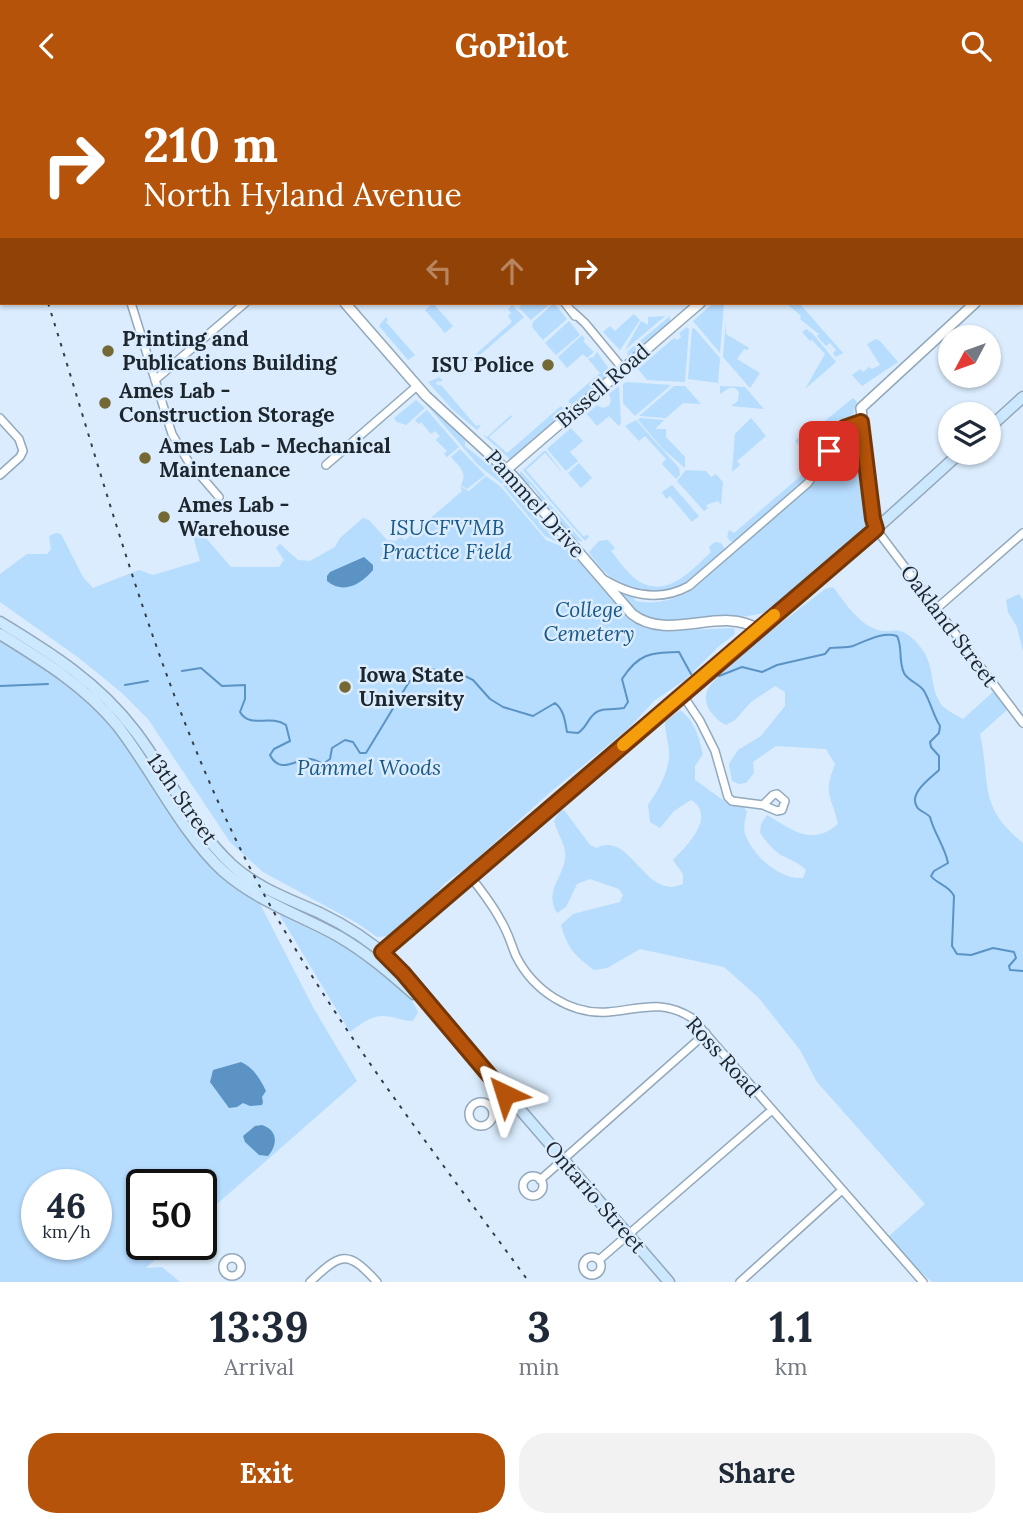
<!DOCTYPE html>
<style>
:root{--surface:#fff;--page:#f2f2f3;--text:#1f2937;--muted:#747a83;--accent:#b45309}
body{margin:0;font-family:Lora,serif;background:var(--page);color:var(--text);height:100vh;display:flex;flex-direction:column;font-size:26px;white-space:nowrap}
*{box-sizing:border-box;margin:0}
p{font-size:23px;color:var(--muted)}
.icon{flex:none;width:38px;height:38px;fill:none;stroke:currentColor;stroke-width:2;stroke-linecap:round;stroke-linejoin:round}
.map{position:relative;height:1191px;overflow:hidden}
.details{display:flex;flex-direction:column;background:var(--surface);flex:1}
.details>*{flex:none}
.guide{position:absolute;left:0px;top:0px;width:1024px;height:214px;box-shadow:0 2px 5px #0004;background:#b45309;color:#fff;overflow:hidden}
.needle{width:46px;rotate:229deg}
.tools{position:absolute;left:938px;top:234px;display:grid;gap:14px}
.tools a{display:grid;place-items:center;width:63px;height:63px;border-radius:50%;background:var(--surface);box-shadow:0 2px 5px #0004;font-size:35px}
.speed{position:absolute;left:21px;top:1078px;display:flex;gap:14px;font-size:35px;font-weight:700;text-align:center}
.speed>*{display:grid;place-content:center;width:91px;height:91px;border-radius:50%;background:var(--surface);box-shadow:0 2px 5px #0004;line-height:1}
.speed small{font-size:18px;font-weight:400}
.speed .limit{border:4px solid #111;border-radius:10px;background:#fff;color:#111}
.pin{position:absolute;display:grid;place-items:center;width:60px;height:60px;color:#fff;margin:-30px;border-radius:14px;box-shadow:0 4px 10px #0006}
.me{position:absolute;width:77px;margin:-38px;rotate:319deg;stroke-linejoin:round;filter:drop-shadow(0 0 5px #0008)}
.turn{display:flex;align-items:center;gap:24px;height:147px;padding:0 28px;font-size:32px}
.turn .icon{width:91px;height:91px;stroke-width:2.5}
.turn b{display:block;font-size:49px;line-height:60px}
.lanes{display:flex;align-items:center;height:66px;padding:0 28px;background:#0003;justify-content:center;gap:35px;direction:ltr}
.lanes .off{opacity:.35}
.eta{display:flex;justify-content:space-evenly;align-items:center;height:119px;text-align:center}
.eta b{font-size:42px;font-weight:700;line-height:49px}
.primary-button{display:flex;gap:14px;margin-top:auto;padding:14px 28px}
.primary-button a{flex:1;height:80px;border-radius:28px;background:var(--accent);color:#fff;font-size:28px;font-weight:700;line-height:80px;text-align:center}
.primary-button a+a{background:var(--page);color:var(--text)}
header{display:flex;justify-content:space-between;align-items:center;height:91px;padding:0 28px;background:var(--accent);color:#fff;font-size:32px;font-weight:700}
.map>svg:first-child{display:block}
.green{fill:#b6dcfe;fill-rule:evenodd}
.water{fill:#5a93c4}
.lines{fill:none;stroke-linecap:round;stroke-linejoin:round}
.stream{stroke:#5a93c4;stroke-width:2}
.pedestrian-casing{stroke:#92a8bb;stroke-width:9}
.minor-casing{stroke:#92a8bb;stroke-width:10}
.tertiary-casing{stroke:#92a8bb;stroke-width:12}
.secondary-casing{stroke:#92a8bb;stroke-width:13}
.pedestrian{stroke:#fff;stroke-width:5}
.minor{stroke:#fff;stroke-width:7}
.tertiary{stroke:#fff;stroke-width:9}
.secondary{stroke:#cce8ff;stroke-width:10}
.rail{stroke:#353e47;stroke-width:2;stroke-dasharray:3.5 7;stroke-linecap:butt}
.route-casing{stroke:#753606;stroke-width:18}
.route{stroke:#b45309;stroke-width:12}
.slow{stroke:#f59e0b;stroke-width:12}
.poi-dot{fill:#746835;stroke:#daecfd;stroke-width:2.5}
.labels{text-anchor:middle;stroke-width:5;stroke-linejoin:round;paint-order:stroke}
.poi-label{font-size:21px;font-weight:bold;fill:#1d252d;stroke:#daecfd;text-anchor:start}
.street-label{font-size:21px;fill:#1d252d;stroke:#daecfd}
.park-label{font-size:21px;font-style:italic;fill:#195989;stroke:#daecfd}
</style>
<header><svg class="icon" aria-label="back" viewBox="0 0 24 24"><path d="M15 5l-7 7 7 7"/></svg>GoPilot<svg class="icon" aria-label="search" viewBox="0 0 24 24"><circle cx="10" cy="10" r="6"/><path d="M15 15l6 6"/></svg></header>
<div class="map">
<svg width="1023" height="1191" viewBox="0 0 1023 1191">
<rect width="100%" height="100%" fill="#daecfd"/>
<path class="green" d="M428,212H433L453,235L445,242L425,219L430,215Z
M522,212H551L531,229L519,217Z
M554,212L567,228L543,249L532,236L533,231Z
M714,212H724L720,262L693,230Z
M786,212H799L843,262L836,266L833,262L836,259L830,252L826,255L817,245L819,243L800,228L801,225Z
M512,214L524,226L473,270H460H468L512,231L508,225L511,222L508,218Z
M634,223L640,229L620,259L603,241L610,235L615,240Z
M665,225L625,259L641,230L648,234V226Z
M670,225V232L633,265L628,267L627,266L628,260Z
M386,226L388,229L386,231L415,264L408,269L379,235Z
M726,229V243L749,257L747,259L744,258L737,268L760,282L750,297L723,266Z
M569,230L580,244L556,264L545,252Z
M687,236L689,238L685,291L647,289L638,278L674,247L677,249L681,246L679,242Z
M694,237L720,267L718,292L688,288L692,238Z
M806,238L813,243L836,271L805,298L825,263L812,249L810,250L802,241Z
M582,244L585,248L583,250L594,261L587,267L583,263L567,277L558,266Z
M876,248L880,250L898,271L862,295L852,284L860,278L863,281L869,276L872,278L880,274L867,253Z
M597,261L612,282L602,288L572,314L568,310L600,282L588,268L592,266L593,267Z
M440,286L443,290L436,291L437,294H441L476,335L481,334L477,339L452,318L428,291Z
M626,291L671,294L635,325L623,312V293Z
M619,295L621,332L619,335L609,325L597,335L587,323L597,314L603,317L609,315L611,309L609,303Z
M674,295H685L701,313L683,312L666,327L639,325Z
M720,295L745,296L764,318L731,315L738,310L739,301L735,297H729L720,303Z
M419,305L465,349V355L485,371H490L507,388L502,393L478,374Z
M853,307L857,311L853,324L841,334L820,369L813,370L795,350L804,341L809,343Z
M416,309L425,317L406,334L397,331L394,327Z
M561,315L565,320L510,368L482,343L487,346L511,324L512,326L489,346L507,362Z
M427,319L459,356L447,366L444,363L447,360L436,349L440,345L435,340L431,343L421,331L419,333L415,329Z
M640,327L664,329L655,338H666V346L685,366V377L664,359L638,329Z
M751,327L766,345L737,370L740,374L732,381L735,343Z
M636,329L679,377L680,384L676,388L662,373L666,368L645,345L639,350L625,335Z
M571,337L583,350L570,361L578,370L566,380L547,358Z
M851,337L858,343L867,436L863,443L768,521C744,528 666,535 644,526C630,520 622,507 613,496L631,503L636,510C656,514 673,509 691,500L810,394L846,340Z
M460,358L485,384L467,398L461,394C468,382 459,375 451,366Z
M544,360H546L564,383L545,362L526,379L583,445L588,444L589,446L585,450L523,379Z
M579,372L592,387L581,397L568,382Z
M806,375L811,381L801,394L735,451L730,450L727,446L729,439L734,442L802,384L799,379Z
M686,379L706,380L711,386L716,383L723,391L721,414L718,410L706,414L708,417L704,420L677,390Z
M521,380L582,450V451L575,448L539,408V404L531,394H527L519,385Z
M486,385L501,396L546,449L568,458L629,529L646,537L666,540L734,537L735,543L718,556L685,589L655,609L629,637L548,703L471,773L445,792L431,808L390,845L377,846L357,832L263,781L230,751L148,628L122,602L79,567L0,511V483L27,463H47L51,458L49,445L56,442L61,443L83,486L93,497L139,479L153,484L200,470L191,438L193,432L231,476H279L284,469L276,457L280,453L298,469L310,470L335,456L340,447L363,427L369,429L387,449L395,450L401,446L405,449L462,400L460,395L469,400Z
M510,391L509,395L557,451L545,445L503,395Z
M672,394L699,425L692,431L670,405L666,408L662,401Z
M608,449L615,457L611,460C619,470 628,483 638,490C667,508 692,479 711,461L709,456L715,451L721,452L725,458C721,465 713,471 707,477C666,515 619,509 589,461L599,450Z
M833,496C844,510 857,531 875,538C894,545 897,530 918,553C937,575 928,594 941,613C945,619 956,624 963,628L994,600L1008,618L980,643C991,692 977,715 1023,752V1191H932L910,1171L888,1146L925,1113L817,991L800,959L758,906L724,876L640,858L607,877L594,879C574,864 568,858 561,834L573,823L620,811L623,804L619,798L590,788L577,793L566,816L557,822C544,800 562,789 565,768C567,754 557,743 554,730L560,720L564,719L590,754L597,757C631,739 645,811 683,793V783L673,769C687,755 717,725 691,709L674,720L660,737L650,731L648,714C657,701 668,683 669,666C670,655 665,643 665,631L680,619C695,630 699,647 703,663L695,675V689L730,714L744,716L747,721C745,728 743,735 745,743C753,765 780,789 803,787L806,779C798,771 790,769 781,764C773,759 766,750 760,742L761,733L767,724C793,739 811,756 838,733C831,703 823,704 835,673L826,658L776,655L753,671L754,682L746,692L739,693L732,690L729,673L738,659L761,645L785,615V601L775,595L751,611L735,629L726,634C714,628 702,614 707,600C716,579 803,516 825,498Z
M1019,503L1023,509V560L1017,536L1008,521L1006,509Z
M0,548L73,596L100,620L122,646L198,760L226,789L260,813L314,918L357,990L201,1127V1094H142V1153H172L146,1177L162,1176L180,1191H0ZM37,1094H96V1153H37Z
M279,823C321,845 400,874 418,921L413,930C402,930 393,925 383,925C372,924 359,934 350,941Z"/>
<path class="water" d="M364,466L373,474V479C361,493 344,504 327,490V485L330,481Z
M241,971C253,976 261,989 266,1000L262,1006L263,1011L262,1014L250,1015L243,1012L237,1016L229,1017L210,991L213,979Z
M262,1034C278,1039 278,1054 268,1065L259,1064L245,1051L243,1045L255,1035Z"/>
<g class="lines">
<path class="stream" d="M182,580L201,577L222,595L245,594V608L240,621C250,638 270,623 286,634L290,650L274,658L270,664C279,682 293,671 306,668C313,667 317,670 323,673L330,668L332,657L345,649L353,651L360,662H366L409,591L425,577L465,585L473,589L490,608L503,616L533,625L555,612C564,619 565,630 567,641L578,642C587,636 587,629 594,623C601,616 615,619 624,617L628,611L622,588C639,562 650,562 679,561L691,583
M719,585L742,576L762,581L777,574L825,563L830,557C837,556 847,557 853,555C866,550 883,540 897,545C903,557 898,569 904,582C908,590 920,593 924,600C931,612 933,624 940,635L939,642L930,651L931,656L939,665V679C931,687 908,702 917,716C919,720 927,722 930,726C934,742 945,756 948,772L934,780L931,785C938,794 949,794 954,805L952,855L957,863L971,864L993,857L1014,861L1016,867L1009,875L1010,879L1023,880
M125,594L148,590
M0,595L48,593"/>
<defs>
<path id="pedestrian" d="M1001,2L1007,0"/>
<path id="minor" d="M380,0L382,2
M488,2L490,0
M1022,195L1023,196
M131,212L172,343L188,370L219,406
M565,212L575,225
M573,221L585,232L623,278
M155,289L245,212
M0,327L19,348L23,360L20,366L0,384
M326,374L417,295
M876,438L1023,632
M605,489C632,505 660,511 689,495L808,392L844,337L861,331
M936,518L1023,442
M682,603L700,630L715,660L728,706L732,710L763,714L773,704L777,703L785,710L782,719L777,720L763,714
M470,785C481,799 493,814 501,830C508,841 511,853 516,865C533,899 570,924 608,921C641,918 662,908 692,927L923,1191
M469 1023a12 12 0 1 1 24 0a12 12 0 1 1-24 0Z
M491,1016L505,1003
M523 1095a10 10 0 1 1 20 0a10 10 0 1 1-20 0Z
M540,1089L706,942
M583 1175a9 9 0 1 1 18 0a9 9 0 1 1-18 0Z
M223 1176a9 9 0 1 1 18 0a9 9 0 1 1-18 0Z
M599,1169L772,1019
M310,1191C341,1162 347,1158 377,1191
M740,1191L842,1099"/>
<path id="tertiary" d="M162,0L163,2
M855,0L856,2
M1022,170L1023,169
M345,212L426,305L513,385L632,523C669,552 721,514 758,538
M506,379L700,212
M876,438L873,428L861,317L975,212"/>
<path id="secondary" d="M111,2L113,0
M0,101L2,100
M989,337L1023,306
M0,531C51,562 99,592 135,640C168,683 192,737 232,774C257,797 289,808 320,822C345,834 370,850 391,869L669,1191
M0,543C42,569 85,595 117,634C153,680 181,741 223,780C257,810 300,824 338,845C366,861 390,882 414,903
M375,869L386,857L876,438L960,362"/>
</defs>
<use href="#pedestrian" class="pedestrian-casing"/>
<use href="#minor" class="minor-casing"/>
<use href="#tertiary" class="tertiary-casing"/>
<use href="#secondary" class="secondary-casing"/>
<use href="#pedestrian" class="pedestrian"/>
<use href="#minor" class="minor"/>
<use href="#tertiary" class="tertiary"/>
<use href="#secondary" class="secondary"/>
<path class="rail" d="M0,56L2,62
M48,212C105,392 153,578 236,749C313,908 425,1048 529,1191"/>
</g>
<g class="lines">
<defs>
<path id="route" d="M505,1003L403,882L382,861L876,438L873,428L861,331L844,337L829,360"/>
</defs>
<use href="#route" class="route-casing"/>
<use href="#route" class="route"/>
<path class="slow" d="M623,654L774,524"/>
</g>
<g class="poi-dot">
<circle cx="108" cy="260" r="7"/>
<circle cx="548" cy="274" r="7"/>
<circle cx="105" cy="312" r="7"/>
<circle cx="145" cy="367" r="7"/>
<circle cx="164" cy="426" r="7"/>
<circle cx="345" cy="596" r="7"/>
</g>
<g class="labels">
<g class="poi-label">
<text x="122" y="255">Printing and<tspan x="122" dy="24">Publications Building</tspan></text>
<text x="534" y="281" text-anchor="end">ISU Police</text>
<text x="119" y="307">Ames Lab -<tspan x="119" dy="24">Construction Storage</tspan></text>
<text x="159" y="362">Ames Lab - Mechanical<tspan x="159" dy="24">Maintenance</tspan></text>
<text x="178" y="421">Ames Lab -<tspan x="178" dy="24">Warehouse</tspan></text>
<text x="359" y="591">Iowa State<tspan x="359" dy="24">University</tspan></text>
</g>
<g class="street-label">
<text transform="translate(603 295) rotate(-41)" y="7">Bissell Road</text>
<text transform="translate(535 413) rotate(48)" y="7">Pammel Drive</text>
<text transform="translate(949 535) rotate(53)" y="7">Oakland Street</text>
<text transform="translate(182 708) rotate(55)" y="7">13th Street</text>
<text transform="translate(723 966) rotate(48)" y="7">Ross Road</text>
<text transform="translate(595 1106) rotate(49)" y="7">Ontario Street</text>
</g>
<g class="park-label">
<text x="447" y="444">ISUCF'V'MB<tspan x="447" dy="24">Practice Field</tspan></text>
<text x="589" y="526">College<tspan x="589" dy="24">Cemetery</tspan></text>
<text x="369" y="684">Pammel Woods</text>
</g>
</g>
</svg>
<div class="tools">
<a><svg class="needle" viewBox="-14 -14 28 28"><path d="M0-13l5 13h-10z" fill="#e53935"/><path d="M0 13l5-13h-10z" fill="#747a83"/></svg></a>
<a><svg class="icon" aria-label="layers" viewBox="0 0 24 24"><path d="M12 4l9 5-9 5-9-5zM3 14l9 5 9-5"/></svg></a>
</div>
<div class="speed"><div>46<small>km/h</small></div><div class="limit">50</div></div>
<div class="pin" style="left:829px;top:360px;background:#d93025"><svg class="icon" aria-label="arrive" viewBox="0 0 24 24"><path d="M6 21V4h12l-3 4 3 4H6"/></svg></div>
<svg class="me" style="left:505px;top:1003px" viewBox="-20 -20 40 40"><path d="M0-17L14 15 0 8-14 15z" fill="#b45309" stroke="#fff" stroke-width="4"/></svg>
<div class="guide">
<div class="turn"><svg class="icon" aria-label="right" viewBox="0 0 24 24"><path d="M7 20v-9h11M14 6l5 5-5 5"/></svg><div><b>210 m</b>North Hyland Avenue</div></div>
<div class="lanes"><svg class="icon off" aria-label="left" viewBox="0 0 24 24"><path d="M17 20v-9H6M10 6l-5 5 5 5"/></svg><svg class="icon off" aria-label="ahead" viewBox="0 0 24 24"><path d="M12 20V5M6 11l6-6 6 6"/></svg><svg class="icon" aria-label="right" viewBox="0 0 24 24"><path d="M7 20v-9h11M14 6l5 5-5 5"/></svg></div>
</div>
</div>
<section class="details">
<div class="eta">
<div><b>13:39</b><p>Arrival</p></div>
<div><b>3</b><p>min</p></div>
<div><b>1.1</b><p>km</p></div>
</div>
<div class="primary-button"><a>Exit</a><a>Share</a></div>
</section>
